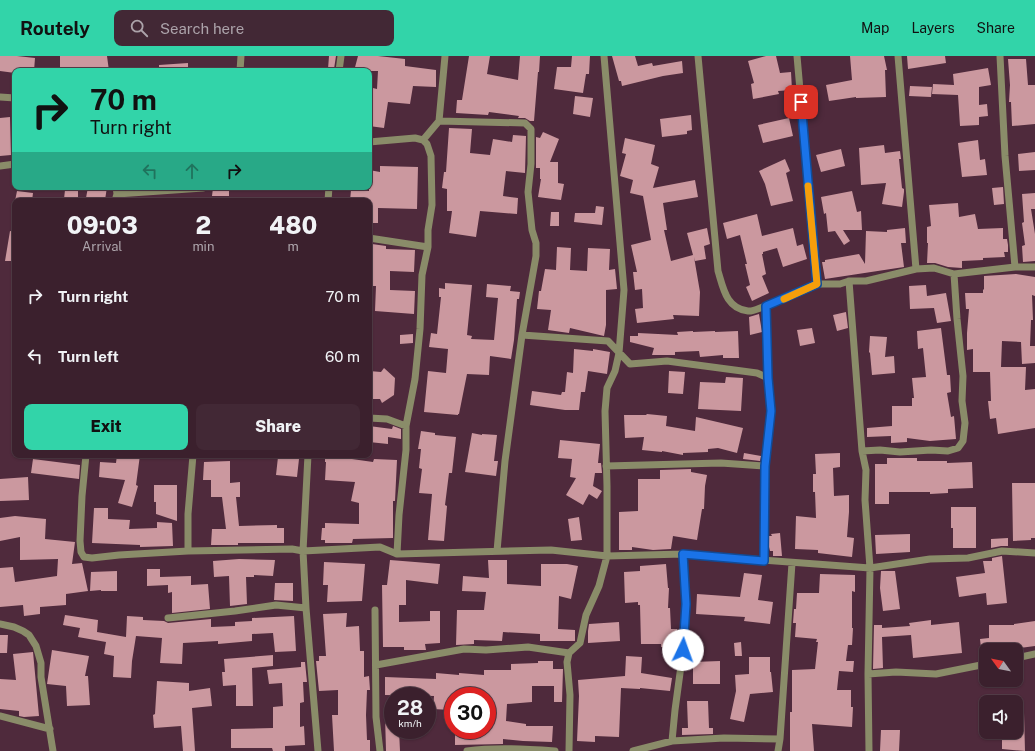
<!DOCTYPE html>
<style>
:root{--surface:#3b202d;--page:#422835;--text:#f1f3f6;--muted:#aca3aa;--line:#543e49;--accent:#32d4a9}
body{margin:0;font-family:"Public Sans",sans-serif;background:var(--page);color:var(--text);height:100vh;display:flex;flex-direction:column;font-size:15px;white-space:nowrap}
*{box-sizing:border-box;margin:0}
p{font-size:13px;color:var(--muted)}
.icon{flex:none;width:22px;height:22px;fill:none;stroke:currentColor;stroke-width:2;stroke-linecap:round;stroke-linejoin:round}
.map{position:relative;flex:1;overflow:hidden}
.side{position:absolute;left:12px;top:142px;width:360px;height:260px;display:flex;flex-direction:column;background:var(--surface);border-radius:8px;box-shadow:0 1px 3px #0004,0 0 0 1px var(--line)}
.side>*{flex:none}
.banner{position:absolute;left:12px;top:12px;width:360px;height:122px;border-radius:8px;box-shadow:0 1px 3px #0004,0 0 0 1px var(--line);background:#32d4a9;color:#111;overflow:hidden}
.needle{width:26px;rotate:303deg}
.controls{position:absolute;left:979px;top:587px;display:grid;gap:8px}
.controls a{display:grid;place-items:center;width:44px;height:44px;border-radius:8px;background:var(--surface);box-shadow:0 1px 3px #0004,0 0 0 1px var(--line);font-size:20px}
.speed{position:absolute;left:384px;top:631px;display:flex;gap:8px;font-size:20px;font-weight:700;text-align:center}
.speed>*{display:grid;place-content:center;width:52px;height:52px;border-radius:50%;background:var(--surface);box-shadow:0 1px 3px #0004,0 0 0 1px var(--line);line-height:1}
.speed small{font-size:10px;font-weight:400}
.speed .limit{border:6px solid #d22;background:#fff;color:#111}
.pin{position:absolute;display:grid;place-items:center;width:34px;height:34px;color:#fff;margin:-17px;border-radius:8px;box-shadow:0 2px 6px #0006}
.me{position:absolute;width:44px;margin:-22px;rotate:3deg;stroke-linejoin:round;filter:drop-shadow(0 0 3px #0008)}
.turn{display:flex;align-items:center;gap:14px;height:84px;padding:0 12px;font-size:18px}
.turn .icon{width:52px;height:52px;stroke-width:2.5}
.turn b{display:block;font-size:28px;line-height:34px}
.lanes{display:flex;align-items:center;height:38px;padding:0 12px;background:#0003;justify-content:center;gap:20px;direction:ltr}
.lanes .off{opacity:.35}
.eta{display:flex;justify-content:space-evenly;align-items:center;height:68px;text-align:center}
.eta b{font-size:24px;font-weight:800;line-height:28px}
.primary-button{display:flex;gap:8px;margin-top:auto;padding:8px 12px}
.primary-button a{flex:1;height:46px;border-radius:8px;background:var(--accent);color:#111;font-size:16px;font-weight:800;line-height:46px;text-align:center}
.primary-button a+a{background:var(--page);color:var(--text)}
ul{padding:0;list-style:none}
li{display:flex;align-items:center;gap:12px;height:60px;padding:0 12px}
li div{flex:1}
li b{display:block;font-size:15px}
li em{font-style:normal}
header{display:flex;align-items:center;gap:24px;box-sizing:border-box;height:56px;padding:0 20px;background:var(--accent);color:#111}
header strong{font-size:19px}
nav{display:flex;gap:22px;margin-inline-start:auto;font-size:14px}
.search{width:280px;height:36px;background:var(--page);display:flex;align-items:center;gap:10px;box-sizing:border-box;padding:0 14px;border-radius:8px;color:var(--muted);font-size:15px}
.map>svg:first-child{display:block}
.building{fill:#cb989f}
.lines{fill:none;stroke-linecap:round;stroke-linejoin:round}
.minor{stroke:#8a8c69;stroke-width:7}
.route-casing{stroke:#114b97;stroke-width:10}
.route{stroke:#1a73e8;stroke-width:7}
.slow{stroke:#f59e0b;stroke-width:7}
</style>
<header>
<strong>Routely</strong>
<div class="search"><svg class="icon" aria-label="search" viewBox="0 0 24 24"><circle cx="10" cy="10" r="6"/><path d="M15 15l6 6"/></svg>Search here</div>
<nav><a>Map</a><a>Layers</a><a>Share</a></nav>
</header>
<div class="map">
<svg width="1035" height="695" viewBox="0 0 1035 695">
<rect width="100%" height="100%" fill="#4f2a3c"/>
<path class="building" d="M0,0H17L35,2L34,15H15V17L0,15Z
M60,0H107L109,15H60Z
M329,0H336L334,13H328Z
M358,0H378L405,3V10L436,14V31L413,30L410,48L388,46L384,72L369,70V55L373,32L377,33L378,15H354Z
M469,0H490L487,18L518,24L520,0H540L539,16H538L534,65H530L525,62H518L519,60L489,56L488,59L456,57L457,44H462Z
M572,0H590L589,18H586L583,37L554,33L557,11H571Z
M612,0H635L638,10L652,7L653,10L682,5L683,17L663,20L622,30L621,25H619Z
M766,0H776L780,17L791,16L792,34L778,35L779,38L753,43L751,28L754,27L748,5Z
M850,0H884L887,14H885L886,41L856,42V41L829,45L826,29L852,24Z
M907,0H945L946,7L908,13Z
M1008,3H1026L1028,29H1035V68L1012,70L1011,46H1009L1010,29Z
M188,7V15H159V9Z
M988,12L991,29L979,31V49L987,48L988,60L979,61V69L960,70L958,39L932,38L933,28L954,29L953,18Z
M910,30L932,31L931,41L909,40Z
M575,40L593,42L590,61L573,58Z
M691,59L692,74L687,75V78L662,81L660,63Z
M10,61L11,99L0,100V62Z
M789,62L793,80L763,87L758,69Z
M449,72L472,73L470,97L490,99L493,83L512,86L513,79L526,80L525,117L506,115L503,140L518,142L517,158L480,155L476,181L449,177L452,155H447V133L442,132L444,116H446Z
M543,76L559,83L550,106H558V127L564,128L561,144L538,141L541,123H540V112H536V81L540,82Z
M625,82L655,89L651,108L659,111L653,132L695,124L698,141L663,147L667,174H664L671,205L693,199L687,177L707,172L710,188L704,190L706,203L695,205L694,201L700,236L699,260L673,259L674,263L637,267L635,253L643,252L642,233L635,234L633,216H637L631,189L651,184L643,140L630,137L633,124L620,120L626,98L622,97Z
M978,84L980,104L985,103L987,119L962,121L958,87Z
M884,89L885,97L900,95L901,103H899L902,132L904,133V136L902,151L882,148L886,127L861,129L859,92Z
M841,93L845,110L821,116L816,99Z
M1035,96V114L1019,115L1018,98Z
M785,103L790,115L786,117L793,145L771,150L765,128L759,115Z
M380,110L418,111L417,153L378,152V167H369V145H350L351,134L369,135V114L380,116Z
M88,131H107L105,144L86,142Z
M1003,131L1004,148L994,149L992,132Z
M213,132L229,133V140H212Z
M65,134L78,135V144L64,143Z
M17,135L33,137L32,145H15Z
M852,135L857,156L861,155L862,174H843L850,185L844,189L835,175L828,176L826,157L824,158L821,141Z
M1035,137V153H1031L1035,178V205L1023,206L1022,190L1025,189L1022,167L1024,166L1022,138Z
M958,147L959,161L975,158L978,173L1003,172V183H1007L1008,189V196H1004L1005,201L983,202V204L962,205V212L948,211L935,207H927L928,187H927V171L931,170L929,149Z
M596,150L604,151L602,169L574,166L575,157H595Z
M551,156H559V170H550Z
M757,158L762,180L793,172L797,190L803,188L807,203L783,211L777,192L763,196V198H762L766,218L762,220L769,237L752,245L746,231L750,229L745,208H747L740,179L727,183L723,167Z
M905,172L906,187H901L904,211L825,223L822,206H825V204L859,198L865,208L866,175L887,176V174Z
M10,175L15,176L13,205H5Z
M372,188L386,190V193L415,194L414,216L390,215V234L415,235L414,258L375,255L376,230H369V217H371Z
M557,191L571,192L570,214L587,215L588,192L610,193L609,214L615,213L617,233L606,234V269L604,280L570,272L569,277L548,274L551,254L537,253L539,235H541L545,213L556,214Z
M1016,218L1035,221V240L1032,239L1033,264H1031L1030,290H1035V307L1022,308L1021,286L1002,285L1001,311H1026L1025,334L1035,333V372L998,378L996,362L990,363L988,345H991L990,316H973V293L967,294V277L969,253H966L965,237H983V233L984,234V220Z
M445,227L472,229L467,279L472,280L471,283L494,284L498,242L486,241L487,228L511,230L510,235L520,236L519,243H517L514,284L511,303L490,300L489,319L467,318L459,358H458V359L424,356L428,315L446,317L448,293L429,291L431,277L437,278L441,241H439V232L445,233Z
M926,229L927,240L946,237L951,265L937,267L934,252L910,253L909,230Z
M846,256L848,272L837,275L833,259Z
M759,258L762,276L750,279L749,261Z
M812,272L815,287L800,290L797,274Z
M941,272L947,319H950L951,336L947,337L951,361L954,360L956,383L930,385L907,382V386L891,387V380L867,381V372L892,370V350H912V342H914L912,322L926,321L923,292L918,293L917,275Z
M693,275V276L715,275V276L738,275L739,302H723V299L700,301L699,295L675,296V299H652L654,292L630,286V280H638V277L678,279L677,276Z
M413,278V287L400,288V279Z
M870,280L887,281L885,301L894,300L895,317L872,319L870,297L869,296Z
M574,293L593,295V293L610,296L607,318L588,315L585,336H581L579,354H565L530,349L532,335L561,339L562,336H565L567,316L573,317Z
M384,312L395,322L394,339L382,347L380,343H369V315L381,316Z
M669,315L685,316L683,338L668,337Z
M726,321L743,322L741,355L698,353L700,326L725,327Z
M647,358L667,360L666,370L695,375L696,361L743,372L737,397L718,392L708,393V396L683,397V399L662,395V396L642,394L644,381L625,382L624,359H646Z
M369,370L392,373L393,370L401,373V383L388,381V388L369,386Z
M421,375L435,377V379L456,381L452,417H449L445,449L447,450L444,485L428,484L432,438L419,437L422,413L419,412L421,393H418Z
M472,377L482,379V378L497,379L494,405H498L496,420L465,416Z
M560,384L600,388L598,407H601L602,417H595L593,430L602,435L597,443L589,438L583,449L566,439L576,422L570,421L572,403L558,402Z
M744,397L761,400L760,405L743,403Z
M840,397V411L833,412L834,440L849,439V456L847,481L854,482L852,501L818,497V494L795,493L796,460L816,462L815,436H813V418H816L815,398Z
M117,399H140L136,429L138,430L132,451L118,447L125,424L99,421L100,406L116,407Z
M325,399H352V403L373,406L374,403L397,404L395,445H393V482L353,483L352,487H325V484H321L322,472H325V467L359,468V447L351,445L355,426L325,424L326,406H325Z
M278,401L299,403L297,421L276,419Z
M887,402H917V405H947V407L972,406L973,432L948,433V437L930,438V436H889V448H875V408H887Z
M33,403L80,409L79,423L31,417Z
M230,405V427L240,426V441H236L239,470L277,469V472H284V487H238V489H211L212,473H226L222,441H211V424H203L204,406Z
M691,413V416L707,419L705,430L704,453H702L697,484L673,480L671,493L653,494L632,491V494H619V456L638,455V423H660V414Z
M28,421L29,444L0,445V423Z
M1012,427H1035V482H1031V484L1013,485Z
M154,429H177V465L156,458V446H154Z
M951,451H976V492H953V472H951Z
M94,452H108V463L130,464L129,473L157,472V466L172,467L173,490L140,491V489L92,487Z
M15,460L46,463L45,483L75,486L72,508L82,507L88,535L66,538V549L40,551V558L24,560L23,549L0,551V512L13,511L15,526L57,520L58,503L20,504V481L0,485V462Z
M579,461L582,484L571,485L568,463Z
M780,477L782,500H773V495H770L769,491V480H772L771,478Z
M910,478V496L876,498L875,479Z
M1008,482V490H1001L991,492V483Z
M1002,500L1007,547L987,549L986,537L959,541L956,521L985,517L983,505H992V502Z
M239,503L275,504L273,520L254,519V521H246L247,548L230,550L229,520L214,521L213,505Z
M390,504L440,508L438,528L406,524V549H399V566L430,565V555H440V587L425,588L426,594H404V591H383L382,529H387Z
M488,504H507V528L541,530V508H567L578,510L571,543L559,540L558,573L575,574V585H540V578L503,576L502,585L474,584V588L456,589L457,554H484L486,536L462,535L463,520L489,522Z
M324,506L365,508L362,545L327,546L328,529H323Z
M666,508L668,532H669L668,552H670L671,573H677L675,593L661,591V588H641L640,549H638V546L625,547L624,516L640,515V510Z
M147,513H160V521L191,520V529L208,528L210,553L172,557V536L168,537V529L147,530Z
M117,515V535H101V534L90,535L91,516Z
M881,515H895L900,553L883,555L880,532Z
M744,517L762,519L758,544L773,546L770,568L744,565L745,561L696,558L697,538L740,541Z
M820,518L855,519V536L852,535V572H853L852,589H848L846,605H854L853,616L839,615L837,634H851V651H853L852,671L812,668L814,695H790V656H792V614L815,613L818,586H816L817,583L795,581L796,567H793L794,553H796L797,537H819Z
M275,527H293V545L274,544Z
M347,557L346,571L359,570L360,595H364V621L369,620L370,634H367L366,659L367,684H370V695H334L332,659H338V634L319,635L316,605H319V600H326L323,558Z
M65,559L98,564L97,576L126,581L127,560L143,561V564L164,565L168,567L211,563V571L235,570V566L252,565V562L294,560L296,595L275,596L273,577L252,578V585L218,588V585L183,587L182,608L160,607L162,582L136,580L132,605L131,622L113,621L114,600L104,598L106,586L78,581L80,572L63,569Z
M931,564V569L959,566L962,597L913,602L911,579L882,581L883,612L873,613L874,569H882V572L910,570L909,567Z
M1035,565V590L1011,593V594H989V591L981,592L980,583L989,582V569H1014V568Z
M619,566L620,585L588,587V575L589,568Z
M0,579H8L7,597H0Z
M741,586L742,600H735L734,587Z
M52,594L89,600L85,620H88L90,649L67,650L66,630L47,628Z
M33,596L39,660L24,661L19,660V655L0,653V623L16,624L13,598Z
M273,599V610L252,612L253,650H236V629L223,630L222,616H225L224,603Z
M626,600L642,601L641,617L672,622L670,635L640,632V633L621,632L619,681L595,680V686L577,685L579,640L578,624L625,620Z
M749,601H770V616H771L773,636L750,638L744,666L730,663L736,635L735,619L749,618Z
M538,605H553V613H563L562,646H554V630H532V646L507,648L506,665L526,668V670H553L552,686L523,685L503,683V688L455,689V674H487V640H452L451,654L433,653L434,640L385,639V621L436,623V617L459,619V617L484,619V614H511V608L538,607Z
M720,605V628H693V606Z
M301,606H305L307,626H303L304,646L300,647V671L304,670L305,689L285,690V695H273L272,692H231V673L273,672V651L283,650L282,627L269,628L267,614L301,611Z
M157,625L189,627V635L210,632L212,650L192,652L195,695H183L181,670L154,672L153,659L155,658Z
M687,645H708L709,672H713V678L682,679V672H688Z
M1016,657H1024L1025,695L1002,693V676H1016Z
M393,658V674H399L400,695H386L385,659Z
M881,674H900L899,695H880Z"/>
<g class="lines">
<path class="minor" d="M698,0L718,215C723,231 726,253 748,255C753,256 761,251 766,250
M797,0L817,228
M898,0L916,213
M1000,0L1005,100L1015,211
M240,15L241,0
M339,15L341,0
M0,41L15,42
M439,65L525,67L531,73V108L528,136L532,174L536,187V200L522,279L505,405L497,495
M423,84L439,65L445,0
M369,86L415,82L423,84L427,88L431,100L432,149L428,174V191L422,219L420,273L415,323L406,370V394L399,459L397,498
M0,110L15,108
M117,138L203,132
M115,145L117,138L116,131
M328,145L329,131
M369,182L428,191
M849,225L862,395
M522,279L608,285L630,308L667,305L757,317L768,322
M369,362L387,363L406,370
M86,399L82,440L80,485L81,496L84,501L92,502L119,499L188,495L292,493L303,495L380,491L397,498L551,494L607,500L683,498L870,512L930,503L968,502L1002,495L1035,497
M308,399L303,495L306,552L318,695
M606,410L721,407L765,410
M188,495V458L193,399
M764,505L765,410L771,355L768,322L766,250L817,228H840L849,225H866L916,213L934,212L954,218
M375,554L376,661L380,695
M168,562L235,555L276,549L306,552
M0,568L14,571L23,575L29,579L36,590L41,607V621L53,695
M1016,602L1035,598
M376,609L464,593L486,594L528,591L569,597
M868,618L896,616L936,618L986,608
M0,660L50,673
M780,683L792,507
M672,685L675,654L683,595L686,548L683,498
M467,695C496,691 527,693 555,695
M569,695L570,639L567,606L569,597L580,587L586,559L599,530L607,500V430L605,355L607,332L615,315L619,297L624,234L604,0
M633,695L672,685L724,682L780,683L778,695
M869,695L868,618L870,512L865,444L866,414L862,395L880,394L900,396L931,394L948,395L958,392L963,385L965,367L962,345L963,320L957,263L954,218L1015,211H1035"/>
</g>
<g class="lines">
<defs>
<path id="route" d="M683,594L686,548L683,498L764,505L765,410L771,355L768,322L766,250L817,228L801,46"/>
</defs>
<use href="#route" class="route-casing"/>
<use href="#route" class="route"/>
<path class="slow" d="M784,243L817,228L808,130"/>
</g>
</svg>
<div class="controls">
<a><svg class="needle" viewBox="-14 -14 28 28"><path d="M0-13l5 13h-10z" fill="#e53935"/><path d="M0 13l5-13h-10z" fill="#aca3aa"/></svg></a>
<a><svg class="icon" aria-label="sound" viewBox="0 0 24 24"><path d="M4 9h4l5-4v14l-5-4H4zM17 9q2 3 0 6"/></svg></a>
</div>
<div class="speed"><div>28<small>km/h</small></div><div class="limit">30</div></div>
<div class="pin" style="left:801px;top:46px;background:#d93025"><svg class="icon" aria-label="arrive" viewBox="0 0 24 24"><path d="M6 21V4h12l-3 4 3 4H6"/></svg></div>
<svg class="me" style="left:683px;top:594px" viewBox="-20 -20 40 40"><circle r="19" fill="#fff"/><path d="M0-13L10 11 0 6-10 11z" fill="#1a73e8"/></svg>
<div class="banner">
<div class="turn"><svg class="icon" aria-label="right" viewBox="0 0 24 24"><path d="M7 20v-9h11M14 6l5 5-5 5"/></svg><div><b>70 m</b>Turn right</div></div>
<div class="lanes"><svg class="icon off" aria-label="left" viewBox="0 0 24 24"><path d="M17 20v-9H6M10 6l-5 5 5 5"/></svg><svg class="icon off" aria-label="ahead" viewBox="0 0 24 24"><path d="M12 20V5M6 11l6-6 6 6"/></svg><svg class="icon" aria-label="right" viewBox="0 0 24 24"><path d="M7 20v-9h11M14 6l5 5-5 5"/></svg></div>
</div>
<section class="side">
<div class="eta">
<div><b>09:03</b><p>Arrival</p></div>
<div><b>2</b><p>min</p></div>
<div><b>480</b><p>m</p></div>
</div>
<ul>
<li><svg class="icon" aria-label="right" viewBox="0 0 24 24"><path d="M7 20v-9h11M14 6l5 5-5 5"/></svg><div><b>Turn right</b></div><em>70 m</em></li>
<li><svg class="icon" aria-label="left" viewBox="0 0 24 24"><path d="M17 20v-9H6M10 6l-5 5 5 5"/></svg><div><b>Turn left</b></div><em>60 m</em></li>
</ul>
<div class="primary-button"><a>Exit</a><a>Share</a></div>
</section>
</div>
